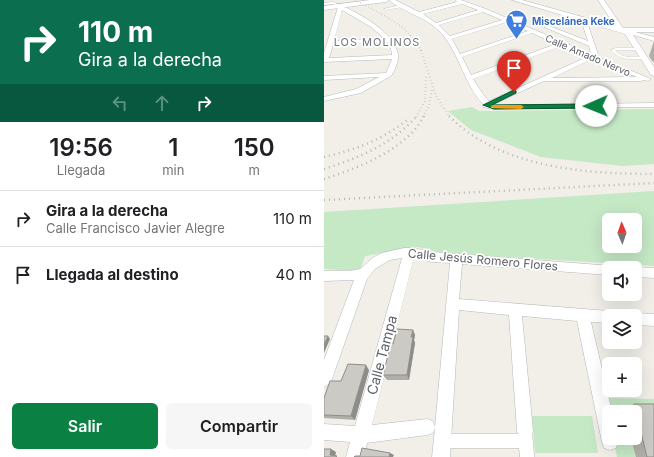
<!DOCTYPE html>
<html lang="es">
<meta charset="utf-8">
<style>
:root{--surface:#fff;--page:#f6f6f6;--text:#202124;--muted:#757577;--line:#e0e0e0;--accent:#0b8043}
body{margin:0;font-family:Inter,sans-serif;background:var(--page);color:var(--text);height:100vh;display:flex;flex-direction:column;font-size:15px;white-space:nowrap}
*{box-sizing:border-box;margin:0}
p{font-size:13px;color:var(--muted)}
.icon{flex:none;width:22px;height:22px;fill:none;stroke:currentColor;stroke-width:2;stroke-linecap:round;stroke-linejoin:round}
.map{position:relative;flex:1;overflow:hidden}
.sheet{display:flex;flex-direction:column;background:var(--surface);width:324px}
.sheet>*{flex:none}
.banner{background:#0b6e4f;color:#fff;overflow:hidden}
.needle{width:26px;rotate:358deg}
.buttons{position:absolute;left:278px;top:213px;display:grid;gap:8px}
.buttons a{display:grid;place-items:center;width:40px;height:40px;border-radius:6px;background:var(--surface);box-shadow:0 4px 16px #0002;font-size:20px}
.pin{position:absolute;display:grid;place-items:center;width:34px;height:34px;color:#fff;margin:-41px -17px;border-radius:50% 50% 50% 0;rotate:-45deg;box-shadow:0 0 4px #0007}
.pin .icon{rotate:45deg}
.me{position:absolute;width:44px;margin:-22px;rotate:269deg;stroke-linejoin:round;filter:drop-shadow(0 0 3px #0008)}
.turn{display:flex;align-items:center;gap:14px;height:84px;padding:0 12px;font-size:18px}
.turn .icon{width:52px;height:52px;stroke-width:2.5}
.turn b{display:block;font-size:28px;line-height:34px}
.lanes{display:flex;align-items:center;height:38px;padding:0 12px;background:#0003;justify-content:center;gap:20px;direction:ltr}
.lanes .off{opacity:.35}
.eta{display:flex;justify-content:space-evenly;align-items:center;height:68px;text-align:center}
.eta b{font-size:24px;font-weight:600;line-height:28px}
.action{display:flex;gap:8px;margin-top:auto;padding:8px 12px}
.action a{flex:1;height:46px;border-radius:6px;background:var(--accent);color:#fff;font-size:16px;font-weight:600;line-height:46px;text-align:center}
.action a+a{background:var(--page);color:var(--text)}
ul{padding:0;list-style:none}
li{display:flex;align-items:center;gap:12px;height:56px;padding:0 12px;border-top:1px solid var(--line)}
li div{flex:1}
li b{display:block;font-size:15px}
li em{font-style:normal}
main{display:flex;flex:1;min-height:0}
.map>svg:first-child{display:block}
.green{fill:#c5e8c5;fill-rule:evenodd}
.lines{fill:none;stroke-linecap:round;stroke-linejoin:round}
.service-casing{stroke:#b5b8bc;stroke-width:0.5}
.pedestrian-casing{stroke:#b5b8bc;stroke-width:1}
.minor-casing{stroke:#b5b8bc;stroke-width:1}
.tertiary-casing{stroke:#b5b8bc;stroke-width:1}
.secondary-casing{stroke:#b6babf;stroke-width:1}
.service{fill:#fff;fill-rule:evenodd}
.pedestrian{fill:#fff;fill-rule:evenodd}
.minor{fill:#fff;fill-rule:evenodd}
.tertiary{fill:#fff;fill-rule:evenodd}
.secondary{fill:#fff;fill-rule:evenodd}
.rail-far2{stroke:#b6b7b8;stroke-width:1.5;stroke-dasharray:0.5 2.5;stroke-linecap:butt}
.rail-far1{stroke:#b6b7b8;stroke-width:2;stroke-dasharray:0.5 3;stroke-linecap:butt}
.rail{stroke:#b6b7b8;stroke-width:2.5;stroke-dasharray:1 4;stroke-linecap:butt}
.wall{fill:#afaea9}
.shaded-wall{fill:#8f8d8a}
.building{fill:#cccac5;stroke:#8f8d8a}
.route{fill:#0b8043;stroke:#07532c}
.slow{fill:#f59e0b}
.labels{text-anchor:middle;stroke-width:3.5;stroke-linejoin:round;paint-order:stroke}
.far-shop-label{font-size:10px;font-weight:bold;fill:#366cbe;stroke:#fff;text-anchor:start}
.far-street-label{font-size:10px;fill:#5f6368;stroke:#fff}
.far-neighbourhood-label{font-size:11px;letter-spacing:1px;fill:#70757a;stroke:#fff}
.street-label{font-size:12px;fill:#5f6368;stroke:#fff}
.near-street-label{font-size:14px;fill:#5f6368;stroke:#fff}
</style>
<main>
<section class="sheet">
<div class="banner">
<div class="turn"><svg class="icon" aria-label="right" viewBox="0 0 24 24"><path d="M7 20v-9h11M14 6l5 5-5 5"/></svg><div><b>110 m</b>Gira a la derecha</div></div>
<div class="lanes"><svg class="icon off" aria-label="left" viewBox="0 0 24 24"><path d="M17 20v-9H6M10 6l-5 5 5 5"/></svg><svg class="icon off" aria-label="ahead" viewBox="0 0 24 24"><path d="M12 20V5M6 11l6-6 6 6"/></svg><svg class="icon" aria-label="right" viewBox="0 0 24 24"><path d="M7 20v-9h11M14 6l5 5-5 5"/></svg></div>
</div>
<div class="eta">
<div><b>19:56</b><p>Llegada</p></div>
<div><b>1</b><p>min</p></div>
<div><b>150</b><p>m</p></div>
</div>
<ul>
<li><svg class="icon" aria-label="right" viewBox="0 0 24 24"><path d="M7 20v-9h11M14 6l5 5-5 5"/></svg><div><b>Gira a la derecha</b><p>Calle Francisco Javier Alegre</p></div><em>110 m</em></li>
<li><svg class="icon" aria-label="arrive" viewBox="0 0 24 24"><path d="M6 21V4h12l-3 4 3 4H6"/></svg><div><b>Llegada al destino</b></div><em>40 m</em></li>
</ul>
<div class="action"><a>Salir</a><a>Compartir</a></div>
</section>
<div class="map">
<svg width="330" height="457" viewBox="0 0 330 457">
<rect width="100%" height="100%" fill="#f1efe8"/>
<path class="green" d="M148,107L155,111L330,109V164L298,166L217,157L147,130L124,111Z
M330,191V266L117,253L94,247L41,256L36,271L0,269V212ZM285,220H311V246H285Z
M281,398L330,399V457H293L289,438H311V412H285Z
M208,416H268L274,453H211Z"/>
<g class="lines">
<defs>
<path id="service" d="M9,2L14,5L13,6L9,4L0,5V3Z
M77,5L78,7L61,10L60,9Z
M292,48H316V50H291C298,59 309,57 320,57L322,58L320,59C308,59 296,61 287,50Z"/>
<path id="pedestrian" d="M201,427L206,429L209,441L210,457H196L195,448H119L114,446L112,441L114,436L119,434H194L196,429Z"/>
<path id="minor" d="M65,0H71L95,12L133,2L131,0H137L162,9L267,54L265,46L220,27L225,26L264,41L259,26L264,25L274,54L272,56L327,79L324,81L320,80L317,81H220L170,104L171,105L330,103V107L170,109L159,107V104C140,84 136,55 118,34C104,17 82,14 65,0ZM138,4L154,10L112,23L99,14ZM159,12L178,20L126,36L115,25ZM183,22L204,31L136,54L128,39ZM208,33L232,44L147,75L138,57ZM237,46L263,57L165,101L159,94L149,79ZM268,59L313,77L228,78Z
M13,4C30,10 67,30 73,50C76,59 72,68 67,76L37,93L0,101V97L32,89L55,77L0,80V76L62,73L68,59L0,62V53L14,7L11,5ZM18,10L47,27L60,38L10,41ZM63,42L67,49L68,55L5,58L9,45Z
M304,30L330,37V41L302,33V31Z
M80,248H90L108,252L289,266L290,268H285V275L138,264L135,299L285,311L290,313L291,316H285V323L267,322L288,412H285V438H294V442L292,448L286,450L280,448L278,442L253,321L198,316L209,431L207,437L201,439L195,437L193,431L185,315L135,310L126,457H108L111,428L109,433L103,435L43,443L40,457H22L26,442L0,440V424L31,426L78,258L66,260L59,264L51,269L43,279L8,379L5,384L0,387V360L30,280L0,281V271H25L36,269L50,257L58,253ZM90,257L108,262L126,263L111,427L109,421L103,419L48,425Z
M311,267L330,268V278L311,277V268H308Z
M311,313L330,314V326L311,325V316H306Z"/>
<path id="tertiary" d="M188,0H198L291,26L274,0H280L299,28H330V32H307L330,67V76L327,75L301,34Z"/>
<path id="secondary" d="M46,0H65L62,2L0,10V6Z"/>
</defs>
<use href="#service" class="service-casing"/>
<use href="#pedestrian" class="pedestrian-casing"/>
<use href="#minor" class="minor-casing"/>
<use href="#tertiary" class="tertiary-casing"/>
<use href="#secondary" class="secondary-casing"/>
<use href="#service" class="service"/>
<use href="#pedestrian" class="pedestrian"/>
<use href="#minor" class="minor"/>
<use href="#tertiary" class="tertiary"/>
<use href="#secondary" class="secondary"/>
<path class="rail-far2" d="M31,0C55,13 85,25 97,51"/>
<path class="rail-far1" d="M97,50L112,96L126,117
M92,117L101,101L102,76
M99,117L105,106L108,89"/>
<path class="rail" d="M125,116C176,168 262,174 330,174
M0,157C31,150 58,140 83,120
M0,169C35,158 68,144 93,116
M0,179C34,168 82,150 100,116
M0,200L330,183"/>
</g>
<path class="wall" d="M330,41V62L328,61L325,56Z
M89,330L91,335L90,340L91,343L85,380H63L59,375L69,344Z
M45,370L31,420L0,418V398L17,381Z
M310,404L330,457H312L307,438H311V412H301V411Z"/>
<path class="shaded-wall" d="M89,330L91,335L90,340L91,343L85,380L83,375Z
M4,336L6,339L0,353V345Z
M42,365L45,370L31,420L27,416Z
M7,449L12,452L11,457L6,455Z
M66,453L70,455L69,457H65Z"/>
<path class="building" d="M73,329L89,330L87,337H89L83,375H59L67,343L69,344Z
M0,336H4L0,345Z
M24,364L42,365L27,416L0,415V398L6,381H17Z
M310,404H330V457H323Z
M38,448L66,453L65,457H30L31,456H36Z
M0,449H7L6,455L13,456L12,457H0Z"/>
<path class="route" d="M190,90L192,91V93L168,105L272,104L275,106L272,108L170,109L159,105Z"/>
<path class="slow" d="M169,105H197L200,107L197,109L167,108V106Z"/>
<defs>
<symbol id="supermarket-pin" viewBox="-11 -11 22 30"><path d="M0 17L-7.5 6A9.5 9.5 0 1 1 7.5 6Z" fill="#3f7fe0" stroke="#fff"/><path d="M-6-5.5h2.5l.6 2H6L4.5 2H-2.5L-4.4-4H-6ZM-1.5 3.2a1.3 1.3 0 1 0 .1 0ZM3 3.2a1.3 1.3 0 1 0 .1 0Z" fill="#fff"/></symbol>
</defs>
<g fill-rule="evenodd">
<use href="#supermarket-pin" x="180" y="8" width="25" height="34"/>
</g>
<g class="labels">
<g class="far-shop-label">
<text x="208" y="25">Miscelánea Keke</text>
</g>
<g class="far-street-label">
<text transform="translate(264 55) rotate(23)" y="4">Calle Amado Nervo</text>
</g>
<g class="far-neighbourhood-label">
<text x="53" y="46">LOS MOLINOS</text>
</g>
<g class="street-label">
<text transform="translate(159 260) rotate(5)" y="4">Calle Jesús Romero Flores</text>
</g>
<g class="near-street-label">
<text transform="translate(58 355) rotate(-75)" y="5">Calle Tampa</text>
</g>
</g>
</svg>
<div class="buttons">
<a><svg class="needle" viewBox="-14 -14 28 28"><path d="M0-13l5 13h-10z" fill="#e53935"/><path d="M0 13l5-13h-10z" fill="#757577"/></svg></a>
<a><svg class="icon" aria-label="sound" viewBox="0 0 24 24"><path d="M4 9h4l5-4v14l-5-4H4zM17 9q2 3 0 6"/></svg></a>
<a><svg class="icon" aria-label="layers" viewBox="0 0 24 24"><path d="M12 4l9 5-9 5-9-5zM3 14l9 5 9-5"/></svg></a>
<a>+</a>
<a>−</a>
</div>
<div class="pin" style="left:190px;top:92px;background:#d93025"><svg class="icon" aria-label="arrive" viewBox="0 0 24 24"><path d="M6 21V4h12l-3 4 3 4H6"/></svg></div>
<svg class="me" style="left:272px;top:106px" viewBox="-20 -20 40 40"><circle r="19" fill="#fff"/><path d="M0-13L10 11 0 6-10 11z" fill="#0b8043"/></svg>
</div>
</main>
